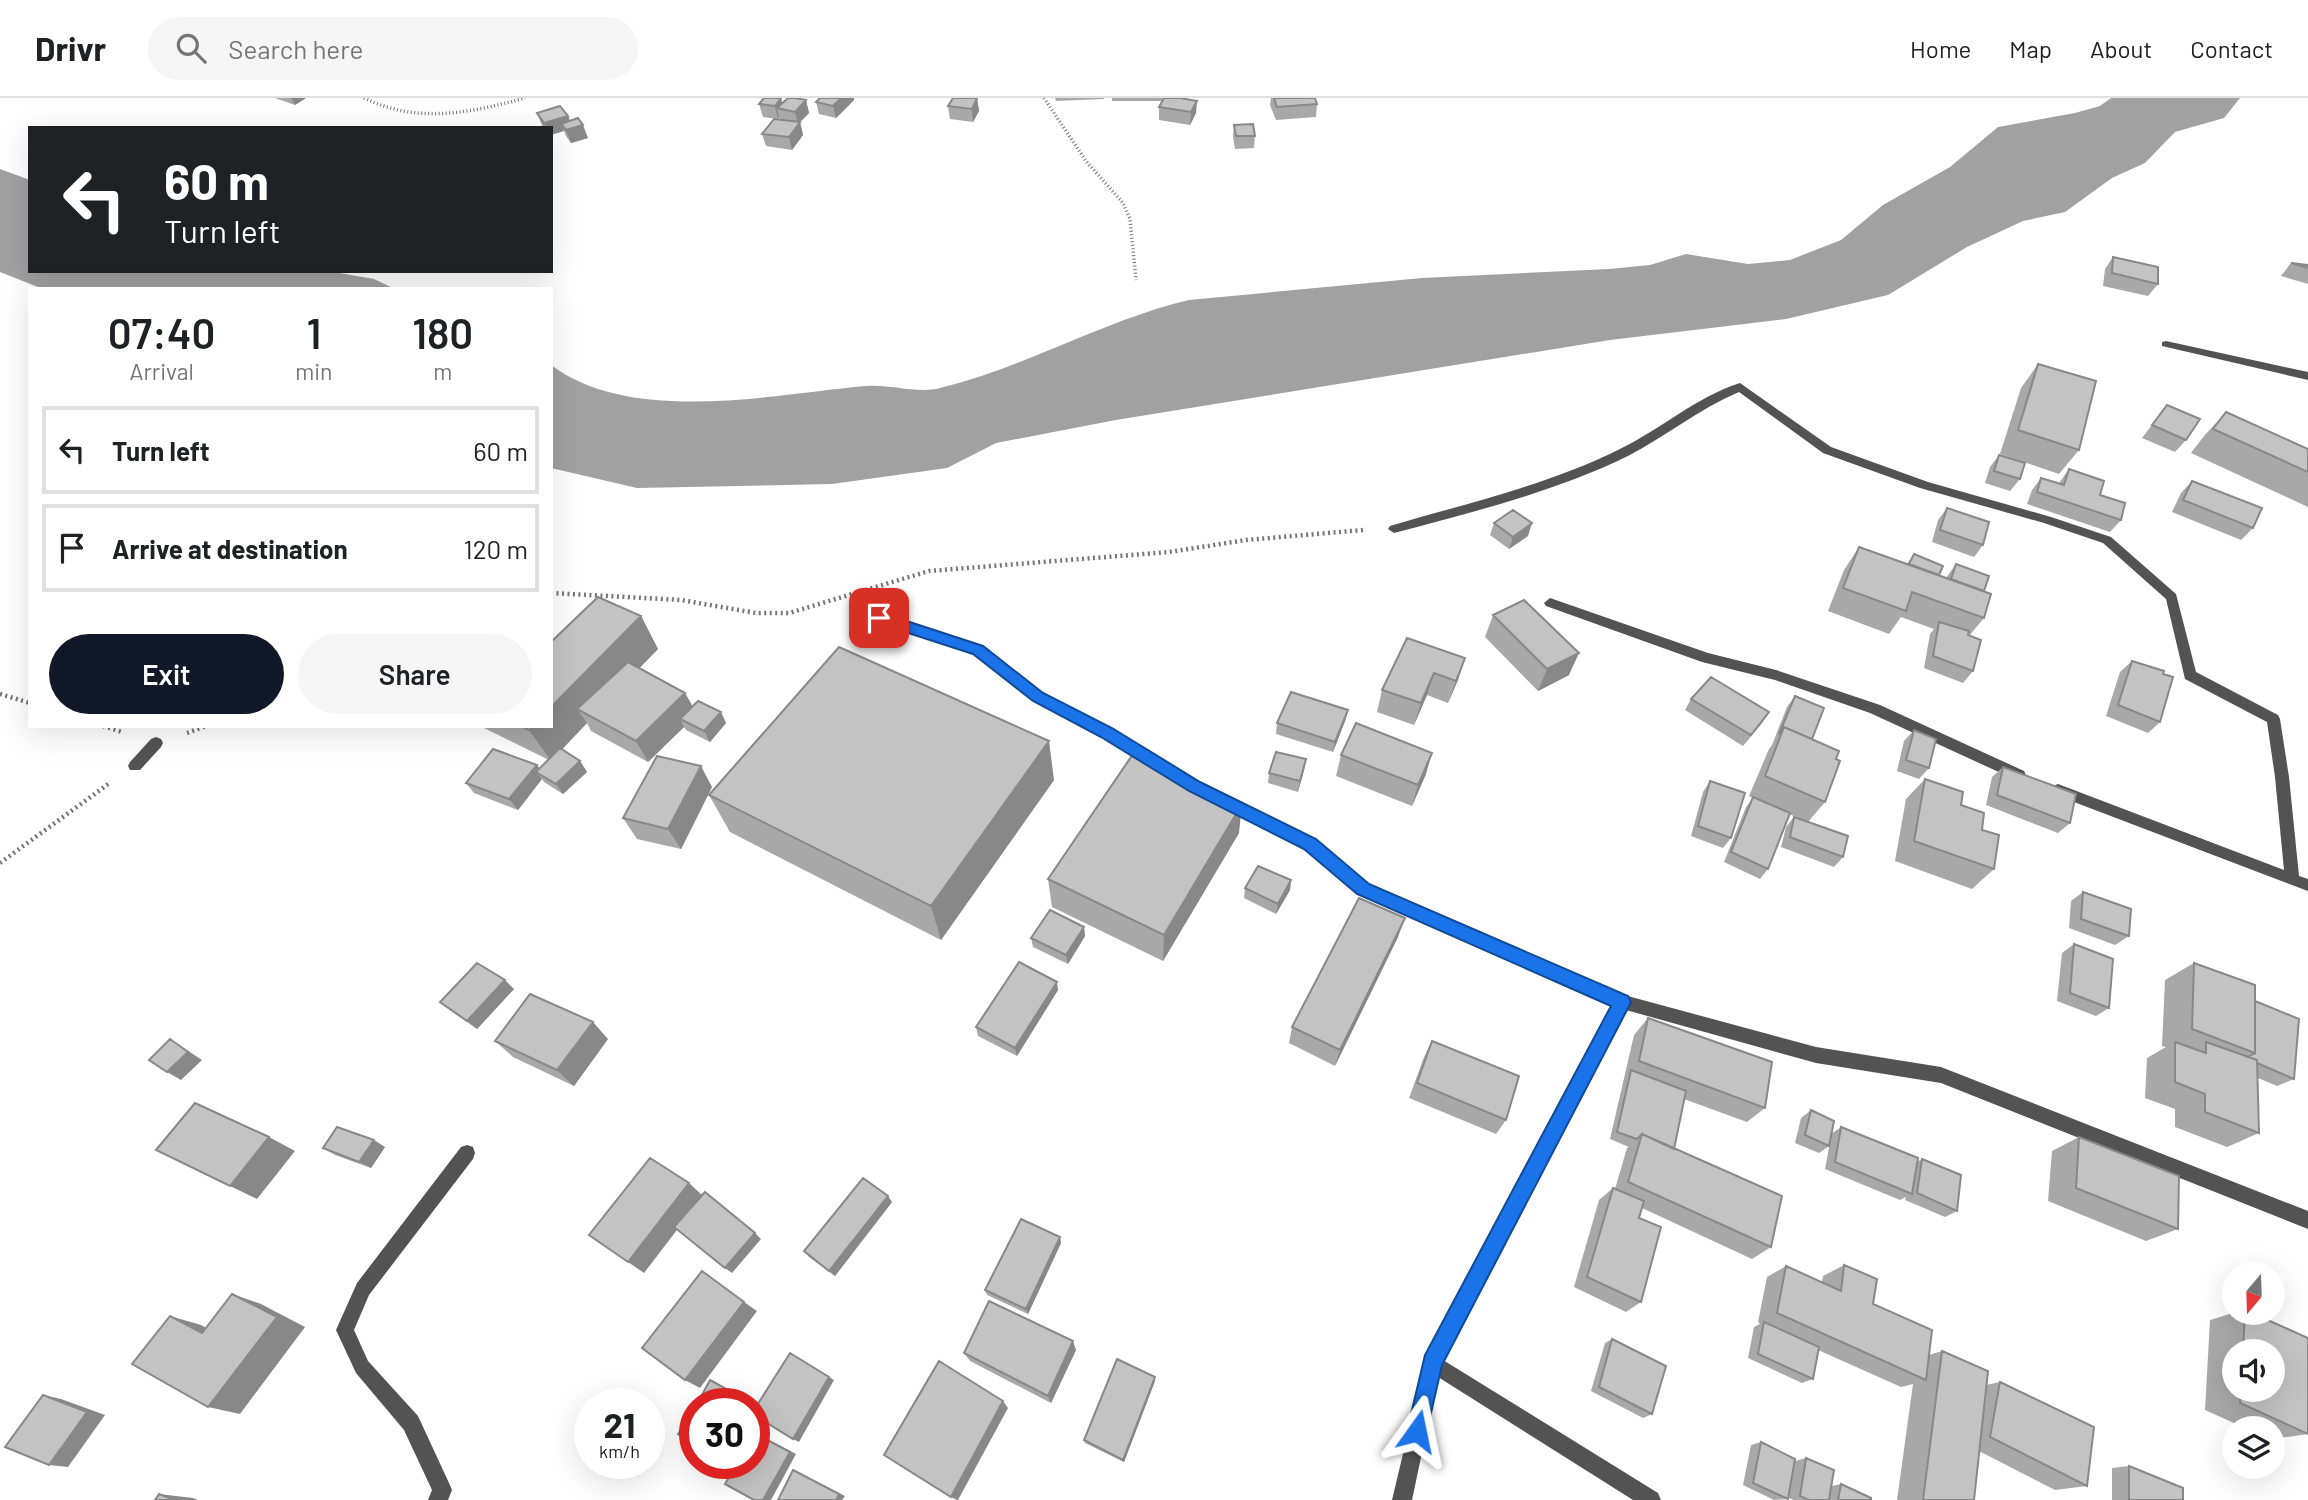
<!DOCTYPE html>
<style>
:root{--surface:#fff;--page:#f6f6f6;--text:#202124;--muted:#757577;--line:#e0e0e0;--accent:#111827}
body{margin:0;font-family:Barlow,sans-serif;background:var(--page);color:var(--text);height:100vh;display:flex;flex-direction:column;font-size:26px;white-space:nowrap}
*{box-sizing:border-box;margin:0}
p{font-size:23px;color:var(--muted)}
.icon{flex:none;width:38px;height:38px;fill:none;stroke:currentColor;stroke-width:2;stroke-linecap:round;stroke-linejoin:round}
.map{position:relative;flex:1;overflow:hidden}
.details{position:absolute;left:28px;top:189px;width:525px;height:441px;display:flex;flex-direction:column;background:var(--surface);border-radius:0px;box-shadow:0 7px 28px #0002}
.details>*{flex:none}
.banner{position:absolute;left:28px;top:28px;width:525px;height:147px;border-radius:0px;box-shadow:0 7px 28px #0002;background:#202124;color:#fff;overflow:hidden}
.needle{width:46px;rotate:199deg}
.tools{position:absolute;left:2222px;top:1164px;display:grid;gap:14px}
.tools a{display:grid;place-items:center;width:63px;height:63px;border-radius:50%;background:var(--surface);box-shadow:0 7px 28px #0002;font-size:35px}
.speed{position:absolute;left:574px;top:1290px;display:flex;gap:14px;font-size:35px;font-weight:700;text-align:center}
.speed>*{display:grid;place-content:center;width:91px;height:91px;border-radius:50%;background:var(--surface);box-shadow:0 7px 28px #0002;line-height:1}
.speed small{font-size:18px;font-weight:400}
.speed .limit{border:10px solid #d22;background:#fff;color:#111}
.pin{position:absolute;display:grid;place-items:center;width:60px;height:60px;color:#fff;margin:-30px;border-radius:14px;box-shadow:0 4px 10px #0006}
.me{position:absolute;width:77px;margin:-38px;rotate:12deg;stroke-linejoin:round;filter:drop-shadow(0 0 5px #0008)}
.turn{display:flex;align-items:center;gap:24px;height:147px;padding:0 21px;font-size:32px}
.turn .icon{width:91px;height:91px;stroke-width:2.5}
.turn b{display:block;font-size:49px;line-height:60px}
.eta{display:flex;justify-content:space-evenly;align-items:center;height:119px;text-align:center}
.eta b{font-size:42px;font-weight:600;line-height:49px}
.primary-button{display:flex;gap:14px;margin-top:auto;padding:14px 21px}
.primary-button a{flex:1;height:80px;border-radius:42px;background:var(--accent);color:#fff;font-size:28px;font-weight:600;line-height:80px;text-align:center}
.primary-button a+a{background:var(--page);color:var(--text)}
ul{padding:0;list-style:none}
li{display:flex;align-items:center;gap:21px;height:88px;margin:0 14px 10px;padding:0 7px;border:4px solid var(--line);border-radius:0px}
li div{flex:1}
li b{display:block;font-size:26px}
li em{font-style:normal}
header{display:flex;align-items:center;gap:42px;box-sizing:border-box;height:98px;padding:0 35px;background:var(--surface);border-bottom:2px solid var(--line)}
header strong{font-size:33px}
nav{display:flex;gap:38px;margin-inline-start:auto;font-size:24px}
.search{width:490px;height:63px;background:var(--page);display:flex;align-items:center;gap:18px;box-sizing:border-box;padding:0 24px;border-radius:38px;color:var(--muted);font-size:26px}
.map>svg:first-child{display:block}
.water{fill:#a1a1a1}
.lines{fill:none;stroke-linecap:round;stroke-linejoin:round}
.path-far1{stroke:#757575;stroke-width:3.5;stroke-dasharray:1 2.5;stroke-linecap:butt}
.path{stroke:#757575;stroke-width:4.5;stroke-dasharray:2 3.5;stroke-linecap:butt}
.minor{fill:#535353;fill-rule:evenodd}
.wall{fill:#a8a8a8;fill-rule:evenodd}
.shaded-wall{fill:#888}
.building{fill:#c3c3c3;stroke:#888;stroke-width:2}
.route{fill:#1a73e8;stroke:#114b97;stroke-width:2}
</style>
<header>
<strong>Drivr</strong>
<div class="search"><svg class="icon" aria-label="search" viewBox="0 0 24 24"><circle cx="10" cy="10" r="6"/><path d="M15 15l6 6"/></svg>Search here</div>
<nav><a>Home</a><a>Map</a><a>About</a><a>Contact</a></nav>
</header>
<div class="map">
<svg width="2308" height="1402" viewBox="0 0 2308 1402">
<rect width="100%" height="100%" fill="#fff"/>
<path class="water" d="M2111,0H2240L2224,20L2175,34L2145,65L2112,80L2065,114L2023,123L1967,149L1888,197L1786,221L1610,242L1116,322L996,345L947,370L832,386L637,390L551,370V267C632,328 774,296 866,288C890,286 917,296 940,290C1024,270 1104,222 1189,202L1422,180L1609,171L1650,167L1686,156L1748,166L1790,162L1841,142L1883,107L1950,69L1998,29L2075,15L2100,8Z
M0,71L30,82V173H328L374,181L395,191H43L0,174Z"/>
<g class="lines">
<path class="path-far1" d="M364,0C417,26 470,15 525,0
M1044,0L1086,63L1123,105L1130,121L1136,182"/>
<path class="path" d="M551,495L681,502L756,515H789L929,473L1169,454L1246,442L1363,432
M0,596L30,605
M103,628L122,634
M187,635L206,628
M0,765L111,684"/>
<path class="minor" d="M2166,243L2308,274V282L2162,248V244Z
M1740,285L1831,349L1928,384L2051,419L2111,439L2176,496L2196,574L2278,617L2280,621L2289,679L2299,778L2308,781V793L2053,696L2051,692L2053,688L2058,686L2284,772L2275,679L2267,624L2185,581L2166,501L2103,445L2044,425L1920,390L1823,355L1739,294C1699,311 1666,338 1628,358C1554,394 1473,414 1394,435L1388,431L1390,428C1467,405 1545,388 1618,352C1660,332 1696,299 1740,285Z
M1550,500L1708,555L1776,572L1880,607L2024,673L2026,677L2024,681H2014L1870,615L1775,582L1702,564L1546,508L1544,505Z
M879,515L983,548L1043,595L1112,630L1191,679L1193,683L1191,687H1181L1102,638L1033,603L973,556L875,523L873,520Z
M156,639L161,641L163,645L161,649L140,672H130L128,668L130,664L151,641Z
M1226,698L1315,742L1368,786L1624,897L1816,949L1941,969L2308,1113V1131L1941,985L1816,965L1626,912L1443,1262L1658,1395L1661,1402H1633L1438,1279L1412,1402H1392L1426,1259L1612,907L1358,796L1305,750L1221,708L1219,704L1221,700Z
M467,1047L473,1049L475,1055L473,1061L369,1197L354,1232L368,1263L418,1318L449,1385L452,1392L448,1402H428L432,1392L404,1332L356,1275L336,1232L357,1185L461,1049Z"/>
</g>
<path class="wall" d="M275,0H306L295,7Z
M781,0L782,5L806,2L809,15L800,24L803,37L792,52L766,48L762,36L780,22L779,19L778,21L763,19L759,6Z
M820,0H854V2L836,20L819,16L816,4Z
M977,0L979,13L973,24L950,21L948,8Z
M1055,0H1104V1L1056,3Z
M1112,0H1163V3L1196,15L1190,27L1159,22V9L1163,3H1112Z
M1271,0H1315L1317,6L1316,19L1276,22L1270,7Z
M537,15L568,18L570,23L588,40L571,45L566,38L564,33L551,30H543Z
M1234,27L1255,38L1254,50L1235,51L1233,39Z
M2113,159L2158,186L2148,198L2103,188L2105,171Z
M2291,165L2308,167V186L2281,178Z
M2038,266L2079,352L2059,376L2000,356L2021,290Z
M2167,307L2186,342L2175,354L2142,340Z
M2226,314L2308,351V409L2191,355L2204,338Z
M1999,357L2020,381L2010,393L1985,385L1990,369Z
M2069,371L2100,397L2121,422L2110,434L2027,406L2032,392L2041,380L2059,385Z
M2192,383L2253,430L2241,442L2172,414L2181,395Z
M1947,410L1983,447L1974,459L1932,444L1938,422Z
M1494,425L1528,438L1509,451L1490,437Z
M1859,449L1907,466L1914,456L1939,477L1946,480L1956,466L1984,493V520L1969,538L1973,573L1963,585L1924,570L1930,536L1934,531L1901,519L1889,536L1828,513L1844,472Z
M1493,517L1569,577L1538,593L1485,539Z
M641,518L658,551L639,570L685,595L692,608L726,625L710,644L686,632L684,629L648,664L591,633L587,625L562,651L580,663L587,674L563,696L544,684L542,681L518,712L474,695L466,685L540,670L549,662L480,628H551Z
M1465,560L1458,582L1448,605L1427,597L1414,627L1377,614L1382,592Z
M2132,563L2160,624L2148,635L2106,618L2120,574Z
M1795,598L1812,641L1836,661L1825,704L1808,724L1843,759L1834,769L1781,749L1786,729L1794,719L1806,723L1789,716L1768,771L1760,781L1724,764L1746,709L1753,700L1749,698L1769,651L1772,647L1787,609Z
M1691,601L1769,614L1743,648L1685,612Z
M1348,612L1345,623L1333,654L1276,636L1277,625Z
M1914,632L1929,670L1919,681L1897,673L1904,643Z
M1341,657L1426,676L1412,708L1336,678Z
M2003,669L2070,725L2058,735L1986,707L1992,679Z
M1304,672L1298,694L1268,685L1269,675Z
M1925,681L1982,732L1994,771L1972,791L1895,763L1906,701Z
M1054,682L941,842L730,734L709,697Z
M1710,683L1731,740L1723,750L1691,738L1703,694Z
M712,689L681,751L637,741L623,720Z
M1239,735L1163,863L1052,809L1048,781Z
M1291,782L1290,792L1276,816L1244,800L1245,790Z
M2083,794L2129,838L2115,847L2069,830L2071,803Z
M1084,829L1085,838L1068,866L1033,849L1031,840Z
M1398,839L1335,968L1289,945L1292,929Z
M2074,846L2109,910L2096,918L2057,903L2062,855Z
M2194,865L2255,903L2294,981L2277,988L2258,980L2259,1035L2227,1049L2175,1029V1011L2145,1000L2147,960L2166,949L2162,948L2165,882Z
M514,891L477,931L450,912L440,904Z
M1058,892L1017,958L978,938L976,929Z
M1648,920L1765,1010L1747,1024L1684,1001L1674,1051L1771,1149L1752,1161L1642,1110L1639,1120L1641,1204L1626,1214L1574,1189L1599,1102L1613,1090L1615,1091L1627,1050L1629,1049L1610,1041L1634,937Z
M608,941L574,988L513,959L495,943Z
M1432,943L1506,1022L1496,1036L1409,1000L1424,959Z
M1811,1012L1831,1036L1841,1029L1917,1064L1922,1061L1957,1113L1945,1119L1905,1102L1906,1099L1900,1102L1825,1071L1830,1044L1829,1048L1819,1055L1795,1045L1801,1020Z
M2079,1039L2178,1131L2146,1143L2048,1103L2052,1053Z
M385,1049L371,1070L335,1057L323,1050Z
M892,1104L835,1178L809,1159L804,1153Z
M1060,1139L1061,1145L1028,1216L987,1197L985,1192Z
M1844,1167L1873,1206L1929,1257L1942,1253L1986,1287L2000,1284L2087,1388L2055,1392L1979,1353L1974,1402H1897L1913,1286L1901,1289L1818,1252L1813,1281L1802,1285L1748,1260L1754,1229L1760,1226L1758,1224L1767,1179L1786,1168L1822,1184L1823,1178Z
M2236,1214H2250L2308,1240V1336L2273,1341V1330H2245L2205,1312L2210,1222ZM2235,1253H2273V1292H2235Z
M1612,1241L1652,1316L1643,1320L1591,1293L1605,1245Z
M1076,1252L1051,1305L970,1263L964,1255Z
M1155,1283L1124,1364L1085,1345L1084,1342Z
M1761,1344L1795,1363L1806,1360L1832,1388L1841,1386L1871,1402H1794L1789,1400L1794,1364L1788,1401L1774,1402L1743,1387L1751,1347Z
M2129,1368L2183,1402H2112V1370Z"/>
<path class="shaded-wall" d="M291,0H306L295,7Z
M781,0L784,12L777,10L779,19L778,21L775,8Z
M841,0H854V2L836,20L833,8Z
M977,0L979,13L973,24L972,11Z
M806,2L809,15L800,24L803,37L792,52L789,39L798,27L795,14Z
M1197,3L1196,15L1190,27L1191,14Z
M568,18L573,30L583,27L588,40L571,45L566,32L561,26L564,33L551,37V30H546L544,25Z
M1532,425L1528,438L1509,451L1513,439Z
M641,518L658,551L592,619L577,611L587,625L551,663L529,632L533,628H551V609Z
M1579,555L1569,577L1538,593L1547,571Z
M1465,560L1458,582L1448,605L1456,583Z
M1434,575L1427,597L1414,627L1421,605Z
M685,595L697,616L680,621L684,629L648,664L636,643Z
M1348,612L1345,623L1333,654L1335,644Z
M721,614L726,625L710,644L704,633Z
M1769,614L1762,625L1743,648L1751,637Z
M1049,643L1054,682L941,842L931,808Z
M1432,655L1426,676L1412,708L1418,687Z
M1306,661L1304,672L1298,694L1300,683Z
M580,663L587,674L563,696L556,686Z
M537,667L545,677L536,674L542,681L518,712L509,701Z
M701,668L712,689L681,751L668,731Z
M1242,706L1239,735L1163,863L1164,837Z
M1291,782L1290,792L1276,816L1278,806Z
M1405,820L1398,839L1335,968L1340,952Z
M1084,829L1085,838L1068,866L1066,857Z
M505,882L514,891L477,931L467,923Z
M1057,884L1058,892L1017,958L1015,950Z
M593,924L608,941L574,988L557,972Z
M170,941L202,962L181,982L167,974Z
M269,1039L295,1053L257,1101L230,1088Z
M374,1042L385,1049L371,1070L359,1064Z
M689,1085L703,1098L644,1175L628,1164Z
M888,1098L892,1104L835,1178L829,1173Z
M755,1135L761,1141L732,1175L725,1170Z
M1060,1139L1061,1145L1028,1216L1026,1211Z
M232,1196L261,1206L305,1229L240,1316L208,1309Z
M744,1204L757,1213L700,1290L685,1282Z
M170,1218L201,1227L233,1244L202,1235Z
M1073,1243L1076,1252L1051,1305L1048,1298Z
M829,1279L834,1282L799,1344L793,1341Z
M1155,1279V1283L1124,1364L1123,1362Z
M43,1297L61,1301L105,1317L68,1369L49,1367Z
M1003,1303L1008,1310L958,1402H957L951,1399Z
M761,1338L796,1356L771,1402H763Z
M793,1372L845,1398L842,1402H836Z
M159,1396L193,1400L198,1402H174Z"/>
<path class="building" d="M764,0H781L775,8L759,6Z
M788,0H795L806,2L795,14L777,10Z
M820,0H841L833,8L816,4Z
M953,0H977L972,11L948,8Z
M1164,0H1180L1197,3L1191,14L1159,9Z
M1274,0H1315L1317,6L1277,9Z
M560,8L568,18L544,25L537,15Z
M578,20L583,27L566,32L561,26Z
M774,21L800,24L789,39L762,36Z
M1253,26L1255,38H1236L1234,27Z
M2113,159L2158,169V186L2112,175Z
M2291,165L2308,167V170Z
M2038,266L2096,283L2079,352L2018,332Z
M2167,307L2200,321L2186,342L2152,327Z
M2226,314L2308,351V374L2213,331Z
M1999,357L2025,365L2020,381L1994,373Z
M2069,371L2104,383L2100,397L2125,405L2121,422L2037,394L2041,380L2064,387Z
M2192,383L2262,410L2253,430L2183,402Z
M1947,410L1989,424L1983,447L1940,432Z
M1513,412L1532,425L1513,439L1494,425Z
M1859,449L1991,496L1984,520L1912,494L1906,513L1843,490Z
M1914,456L1943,468L1939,477L1909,466Z
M1956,466L1989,478L1984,493L1951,481Z
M598,499L641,518L551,609V544Z
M1524,502L1579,555L1547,571L1493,517Z
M1939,524L1969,533L1968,537L1981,542L1973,573L1933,558Z
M1407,540L1465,560L1456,583L1434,575L1421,605L1382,592Z
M839,549L1049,643L931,808L709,697Z
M2132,563L2164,573L2163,576L2173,579L2160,624L2118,607Z
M628,564L685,595L636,643L577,611Z
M1711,579L1769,614L1751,637L1691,601Z
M1291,594L1348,612L1335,644L1277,625Z
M1795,598L1824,610L1812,641L1784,629L1779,636Z
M698,603L721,614L704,633L680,621Z
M1356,625L1432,655L1418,687L1341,657Z
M521,628H533L529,632Z
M1784,629L1839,653L1836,661L1840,663L1825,704L1765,678Z
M1914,632L1936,641L1929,670L1906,662Z
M560,650L580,663L556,686L536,674Z
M493,651L537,667L509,701L466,685Z
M1276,654L1306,661L1300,683L1269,675Z
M1133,656L1242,706L1164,837L1048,781Z
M657,658L701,668L668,731L623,720Z
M2003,669L2076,696L2070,725L1997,697Z
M1925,681L1963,694L1961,707L1984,715L1982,732L1999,737L1994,771L1914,743Z
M1710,683L1745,695L1731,740L1698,728Z
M1753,699L1790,715L1768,771L1731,754Z
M1794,719L1848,738L1843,759L1790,739Z
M1258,768L1291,782L1278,806L1245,790Z
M2083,794L2131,811L2129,838L2081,821Z
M1359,800L1405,820L1340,952L1292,929Z
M1050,812L1084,829L1066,857L1031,840Z
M2074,846L2113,861L2109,910L2070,895Z
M1019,864L1057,884L1015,950L976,929Z
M477,865L505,882L467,923L440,904Z
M2194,865L2255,887V955L2192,931Z
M530,896L593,924L557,972L495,943Z
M2255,903L2299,921L2294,981L2257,965V962L2248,959L2255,955Z
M1648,920L1772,964L1765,1010L1639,963Z
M170,941L188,954L167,974L149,962Z
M1432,943L1519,978L1506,1022L1417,985Z
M2175,944L2206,955V944L2257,962L2259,1035L2205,1014V996L2175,984Z
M1631,972L1686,993L1674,1051L1642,1036L1637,1041L1617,1034Z
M195,1005L269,1039L230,1088L156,1052Z
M1811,1012L1834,1023L1829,1048L1805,1037Z
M337,1029L374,1042L359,1064L323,1050Z
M1841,1029L1918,1060L1912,1096L1835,1064Z
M1642,1036L1782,1098L1771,1149L1628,1084Z
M2079,1039L2179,1078L2178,1131L2076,1090Z
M650,1060L689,1085L628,1164L589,1137Z
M1922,1061L1961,1077L1957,1113L1917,1095Z
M863,1080L888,1098L829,1173L804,1153Z
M1613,1090L1644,1103L1639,1120L1661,1129L1641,1204L1587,1179Z
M705,1094L755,1135L725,1170L674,1129Z
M1021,1121L1060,1139L1026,1211L985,1192Z
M1844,1167L1877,1181L1873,1206L1932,1232L1926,1282L1777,1215L1786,1168L1841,1193Z
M702,1173L744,1204L685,1282L642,1250Z
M232,1196L277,1219L208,1309L132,1266L170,1218L202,1235Z
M989,1203L1073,1243L1048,1298L964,1255Z
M2245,1214H2250L2308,1240V1336L2240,1305L2241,1292H2273V1253H2243Z
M1764,1224L1819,1249L1813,1281L1758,1256Z
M1612,1241L1666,1268L1652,1316L1599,1289Z
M1942,1253L1988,1273L1974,1402H1923Z
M790,1255L829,1279L793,1341L754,1317V1312Z
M1117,1261L1155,1279L1123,1362L1084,1342Z
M939,1263L1003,1303L951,1399L884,1357Z
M710,1282L748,1303L746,1306H697Z
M2000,1284L2094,1329L2087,1388L1990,1339Z
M43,1297L87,1314L49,1367L5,1349Z
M695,1308V1345L678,1336Z
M754,1335L790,1354L763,1402H754L725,1386L737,1365H754Z
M1761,1344L1795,1361L1788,1401L1753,1385Z
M1806,1360L1834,1372L1829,1402H1809L1800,1398Z
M2129,1368L2183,1390V1402H2129Z
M793,1372L839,1396L836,1402H778Z
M1841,1386L1871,1400V1402H1838Z
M159,1396L174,1402H155Z"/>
<path class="route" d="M879,514L983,548L1043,595L1112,630L1200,684L1316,741L1369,786L1628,898L1631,904L1628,910L1442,1267L1425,1341L1417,1344L1410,1341L1407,1333L1425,1257L1611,908L1357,796L1304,751L1189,693L1101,639L1033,603L973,556L874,524L872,520Z"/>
</svg>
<div class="tools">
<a><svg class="needle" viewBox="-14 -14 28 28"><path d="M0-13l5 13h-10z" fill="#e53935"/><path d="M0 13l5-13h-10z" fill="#757577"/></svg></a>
<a><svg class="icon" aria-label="sound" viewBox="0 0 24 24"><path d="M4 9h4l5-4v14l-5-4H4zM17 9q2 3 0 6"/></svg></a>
<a><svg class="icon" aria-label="layers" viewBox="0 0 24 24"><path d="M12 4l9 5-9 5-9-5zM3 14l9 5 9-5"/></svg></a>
</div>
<div class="speed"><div>21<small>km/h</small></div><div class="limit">30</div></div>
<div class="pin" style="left:879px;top:520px;background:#d93025"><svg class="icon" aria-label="arrive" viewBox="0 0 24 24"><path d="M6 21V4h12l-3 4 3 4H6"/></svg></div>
<svg class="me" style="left:1417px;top:1333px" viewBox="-20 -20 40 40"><path d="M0-17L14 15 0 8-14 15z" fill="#1a73e8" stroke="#fff" stroke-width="4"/></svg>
<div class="banner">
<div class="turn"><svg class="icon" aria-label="left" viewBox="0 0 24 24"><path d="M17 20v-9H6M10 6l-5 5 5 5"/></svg><div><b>60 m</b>Turn left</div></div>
</div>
<section class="details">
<div class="eta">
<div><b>07:40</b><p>Arrival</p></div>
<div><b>1</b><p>min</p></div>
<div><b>180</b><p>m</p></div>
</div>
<ul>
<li><svg class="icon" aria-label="left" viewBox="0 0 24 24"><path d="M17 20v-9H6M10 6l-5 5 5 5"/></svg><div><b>Turn left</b></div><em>60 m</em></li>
<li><svg class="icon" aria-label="arrive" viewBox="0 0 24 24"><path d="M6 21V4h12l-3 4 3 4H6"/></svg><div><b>Arrive at destination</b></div><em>120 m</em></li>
</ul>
<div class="primary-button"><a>Exit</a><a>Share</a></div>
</section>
</div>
